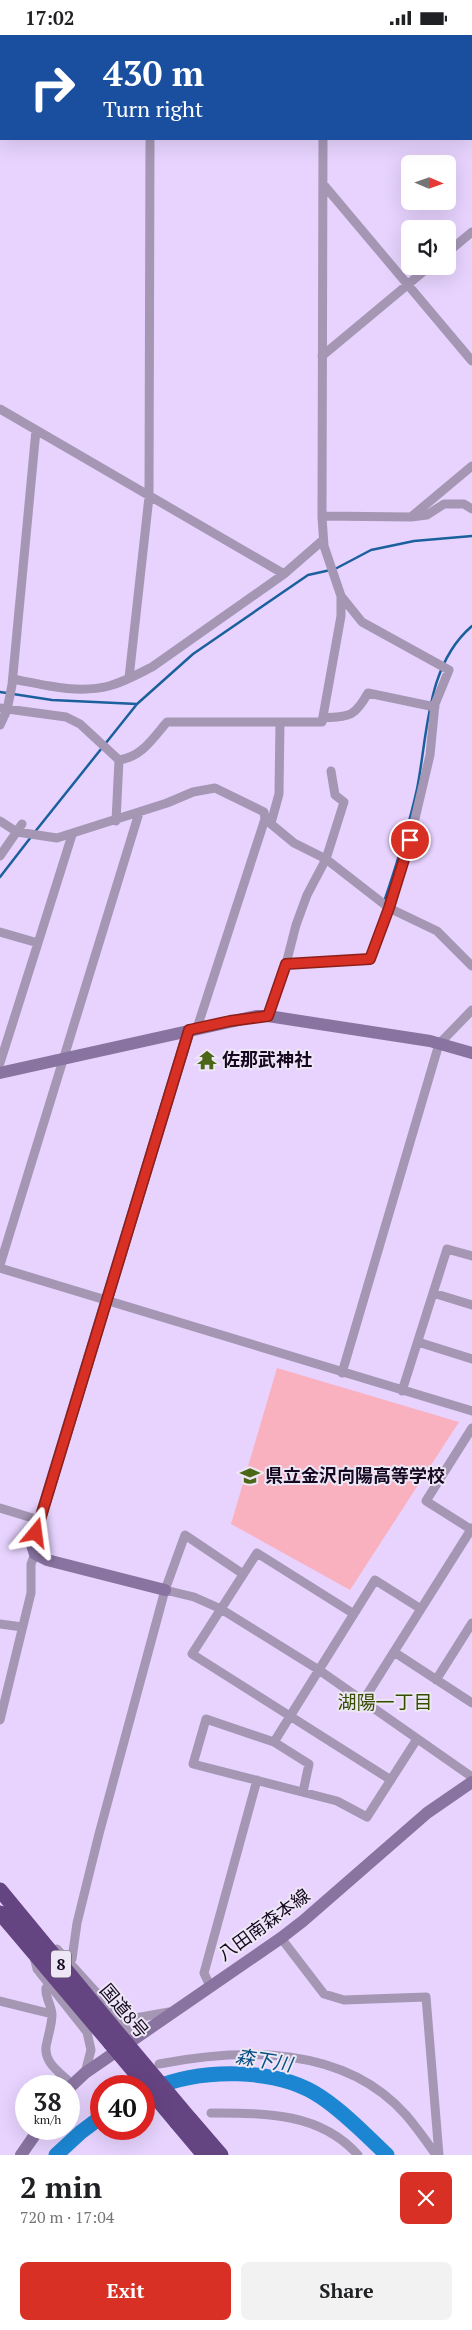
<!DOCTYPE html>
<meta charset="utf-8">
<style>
:root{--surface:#fff;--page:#f2f2f2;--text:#202124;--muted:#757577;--accent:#d93025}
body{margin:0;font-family:"PT Serif","Noto Sans JP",serif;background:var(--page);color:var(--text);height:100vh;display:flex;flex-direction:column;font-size:19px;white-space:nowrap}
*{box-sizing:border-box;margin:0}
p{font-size:16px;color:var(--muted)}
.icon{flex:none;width:28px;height:28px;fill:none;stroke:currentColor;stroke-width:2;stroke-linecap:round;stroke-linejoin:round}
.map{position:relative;height:2120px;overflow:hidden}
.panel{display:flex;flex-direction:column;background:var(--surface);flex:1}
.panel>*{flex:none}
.banner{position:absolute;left:0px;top:0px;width:472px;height:105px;box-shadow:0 5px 20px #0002;background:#1a4fa0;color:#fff;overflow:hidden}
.needle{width:32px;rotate:92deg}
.buttons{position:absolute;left:401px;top:120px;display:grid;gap:10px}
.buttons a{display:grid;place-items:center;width:55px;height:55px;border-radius:8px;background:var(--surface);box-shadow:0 5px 20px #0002;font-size:25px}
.speed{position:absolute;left:15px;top:2040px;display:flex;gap:10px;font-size:25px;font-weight:700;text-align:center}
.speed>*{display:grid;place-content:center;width:65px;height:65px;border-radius:50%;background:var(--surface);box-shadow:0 5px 20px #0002;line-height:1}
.speed small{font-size:12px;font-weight:400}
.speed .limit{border:8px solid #d22;background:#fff;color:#111}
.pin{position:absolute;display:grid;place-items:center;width:42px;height:42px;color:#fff;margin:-21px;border:2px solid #fff;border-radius:50%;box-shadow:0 1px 5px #0007}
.me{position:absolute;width:55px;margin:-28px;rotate:16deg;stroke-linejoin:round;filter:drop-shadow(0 0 4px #0008)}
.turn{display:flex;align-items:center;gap:18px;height:105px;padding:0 20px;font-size:22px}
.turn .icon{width:65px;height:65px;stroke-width:2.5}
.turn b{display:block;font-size:35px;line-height:42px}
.round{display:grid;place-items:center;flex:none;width:52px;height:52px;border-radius:8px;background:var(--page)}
.summary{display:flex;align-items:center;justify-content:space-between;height:85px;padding:0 20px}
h1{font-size:30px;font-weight:800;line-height:38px}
.button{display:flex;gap:10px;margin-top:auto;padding:10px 20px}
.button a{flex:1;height:58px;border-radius:8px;background:var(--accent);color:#fff;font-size:20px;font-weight:800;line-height:58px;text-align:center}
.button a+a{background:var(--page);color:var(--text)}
.status{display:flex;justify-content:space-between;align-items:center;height:35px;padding:0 25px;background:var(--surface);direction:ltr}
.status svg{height:14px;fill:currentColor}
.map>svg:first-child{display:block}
.green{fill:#fab1bf}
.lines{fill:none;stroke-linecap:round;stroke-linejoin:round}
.stream{stroke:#1b609d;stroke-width:2.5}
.river{stroke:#1d86d3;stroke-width:15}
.street{stroke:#a596b4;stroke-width:9}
.secondary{stroke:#8973a0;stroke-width:12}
.highway{stroke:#654482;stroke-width:15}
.highway-bridge{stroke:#654482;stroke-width:15}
.route-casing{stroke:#8d1f18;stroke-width:12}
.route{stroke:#d93025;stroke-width:9}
.labels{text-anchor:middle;stroke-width:4;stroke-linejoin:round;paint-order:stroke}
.shield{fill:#ede7f5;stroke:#564b60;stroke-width:1}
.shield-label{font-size:16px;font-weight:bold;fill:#150820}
.poi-label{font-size:18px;font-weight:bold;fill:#150820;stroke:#ede7f5;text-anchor:start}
.street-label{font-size:18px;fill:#150820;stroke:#ede7f5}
.neighbourhood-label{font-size:19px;fill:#364d00;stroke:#ede7f5}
.water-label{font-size:19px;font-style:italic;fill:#054f82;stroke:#ede7f5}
</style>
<div class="status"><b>17:02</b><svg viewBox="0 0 49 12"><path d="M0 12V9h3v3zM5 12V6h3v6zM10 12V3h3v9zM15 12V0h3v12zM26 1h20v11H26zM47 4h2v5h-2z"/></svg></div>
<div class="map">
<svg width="472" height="2120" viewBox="0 0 472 2120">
<rect width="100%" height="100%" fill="#e7d3fe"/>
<path class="green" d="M277,1333L459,1387L350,1555L231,1489Z"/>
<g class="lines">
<path class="stream" d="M0,657L52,665L137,669
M34,798L137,669L193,619L308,540L335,534L371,515L414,506L472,501
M0,842L31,802
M385,864C397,828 409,791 417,754C428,699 426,630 472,591"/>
<path class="river" d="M152,2054C200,2033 277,2032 321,2062C345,2078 366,2100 387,2120
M56,2120L81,2097L101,2082"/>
<path class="street" d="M18,0H22
M0,2H1
M323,149L472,326
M448,217L472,197
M322,321L430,231
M0,374L284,539
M322,481L411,482L427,480L444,469H464L472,474
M411,482L472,431
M129,643L149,462L150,104
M13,644C44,650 78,659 109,651C124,647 138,639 152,632L284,539L323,505
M0,673L66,682L80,689L119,725C142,722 153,703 167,687H322L341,581V561
M323,683C349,681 354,683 368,658L435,672
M0,690L7,675L12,650L36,395
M0,786L17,797L57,803L167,768L193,757L215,753L264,777L265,784L294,808L326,824L389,873L437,896L472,931
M116,786L119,725
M271,788L279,759L280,687
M0,821L22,789
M0,897L38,908L0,1028
M38,908L72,800
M286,929L296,890L307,860L326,824L344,767L335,760L331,736
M268,981L286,929L370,925L389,873L410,805L430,720L435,669L449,635L362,587L341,561L324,511L322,482L323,104
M197,993L265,784
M0,1230L139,778
M0,1233L472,1376
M433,1258L472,1270
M418,1307L472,1324
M342,1338L439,1009L472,975
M402,1356L447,1214L472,1221
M472,1393L426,1466L472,1495
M0,1473L39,1485
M165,1555L194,1562L221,1574L319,1635L472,1742
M354,1579L257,1518L192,1619L391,1745
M0,1589L22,1592
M394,1617L472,1668
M436,1645L472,1588
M363,1666L472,1493
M0,1685L31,1558V1529L35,1519
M274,1707L375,1545L421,1574
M303,1757L309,1729L274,1707L206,1684L193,1729L337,1766L367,1782L417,1704
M281,1903L324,1959L344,1965L426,1962L439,2120
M57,1914L115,1978L130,1984L169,1977
M34,1922L37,1934L87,1997L91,2015L85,2038
M72,1924L77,1888L99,1799L165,1555L185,1500L243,1539
M210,1951L204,1938L257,1745
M0,1966L52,1979C51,1969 45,1962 46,1953
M52,1979C52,1989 49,1997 47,2007C41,2026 59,2037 72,2049
M115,1979L135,2004
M159,2029C243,2013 344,2010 406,2080C417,2093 427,2107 436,2120
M211,2078C264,2078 320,2077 358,2120"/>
<path class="secondary" d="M323,1V0
M0,22H1
M471,29H472
M0,1038L256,981H268L430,1006L472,1018
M165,1555L47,1525L35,1519L32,1510L189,995
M69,2053L85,2038L281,1903L303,1886L427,1778L472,1747
M21,2120L39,2094"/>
<path class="highway" d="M0,1855L122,2003
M0,1878L111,2009
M190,2084L221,2120
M177,2088L204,2120"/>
<path class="highway-bridge" d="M122,2003L190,2084
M111,2009L177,2088"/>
</g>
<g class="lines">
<defs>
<path id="route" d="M36,1498L189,995L230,986L268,981L286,929L370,924L389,873L410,805"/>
</defs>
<use href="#route" class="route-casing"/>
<use href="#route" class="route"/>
</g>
<defs>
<symbol id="temple-bare" viewBox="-9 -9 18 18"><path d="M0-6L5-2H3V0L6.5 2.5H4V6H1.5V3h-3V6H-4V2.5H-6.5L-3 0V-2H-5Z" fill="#4c6618" stroke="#ede7f5" stroke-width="2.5" paint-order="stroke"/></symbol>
<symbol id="school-bare" viewBox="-9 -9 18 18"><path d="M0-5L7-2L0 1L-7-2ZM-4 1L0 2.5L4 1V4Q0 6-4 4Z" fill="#4c6618" stroke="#ede7f5" stroke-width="2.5" paint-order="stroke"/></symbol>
</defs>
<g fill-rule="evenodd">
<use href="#temple-bare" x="193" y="1011" width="28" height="28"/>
<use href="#school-bare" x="236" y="1427" width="28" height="28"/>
</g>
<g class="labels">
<rect class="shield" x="51" y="1915.5" width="20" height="27" rx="4"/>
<g class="shield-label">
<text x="61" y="1935">8</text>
</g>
<g class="poi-label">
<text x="222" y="1031">佐那武神社</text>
<text x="265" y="1447">県立金沢向陽高等学校</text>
</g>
<g class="street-label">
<text transform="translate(264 1890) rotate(-36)" y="6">八田南森本線</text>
<text transform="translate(124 1976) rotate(50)" y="6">国道8号</text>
</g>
<g class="neighbourhood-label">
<text x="385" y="1674">湖陽一丁目</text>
</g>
<g class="water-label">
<text transform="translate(264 2025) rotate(9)" y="7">森下川</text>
</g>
</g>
</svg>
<div class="buttons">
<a><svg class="needle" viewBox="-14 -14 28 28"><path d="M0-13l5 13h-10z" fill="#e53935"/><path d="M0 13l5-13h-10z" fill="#757577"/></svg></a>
<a><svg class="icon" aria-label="sound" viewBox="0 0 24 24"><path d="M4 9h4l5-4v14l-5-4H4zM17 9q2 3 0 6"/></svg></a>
</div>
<div class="speed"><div>38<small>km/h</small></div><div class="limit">40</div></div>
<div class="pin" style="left:410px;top:805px;background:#d93025"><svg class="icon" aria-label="arrive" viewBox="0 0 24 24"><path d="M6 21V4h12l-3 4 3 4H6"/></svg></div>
<svg class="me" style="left:36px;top:1498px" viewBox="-20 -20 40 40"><path d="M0-17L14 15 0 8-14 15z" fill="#d93025" stroke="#fff" stroke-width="4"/></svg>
<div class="banner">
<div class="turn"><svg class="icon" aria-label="right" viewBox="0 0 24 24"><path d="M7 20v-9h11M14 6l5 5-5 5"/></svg><div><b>430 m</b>Turn right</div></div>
</div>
</div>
<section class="panel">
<div class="summary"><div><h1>2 min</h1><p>720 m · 17:04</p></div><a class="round" style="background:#d93025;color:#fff"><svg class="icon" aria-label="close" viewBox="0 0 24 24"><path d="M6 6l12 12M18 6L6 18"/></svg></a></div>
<div class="button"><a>Exit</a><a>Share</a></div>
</section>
